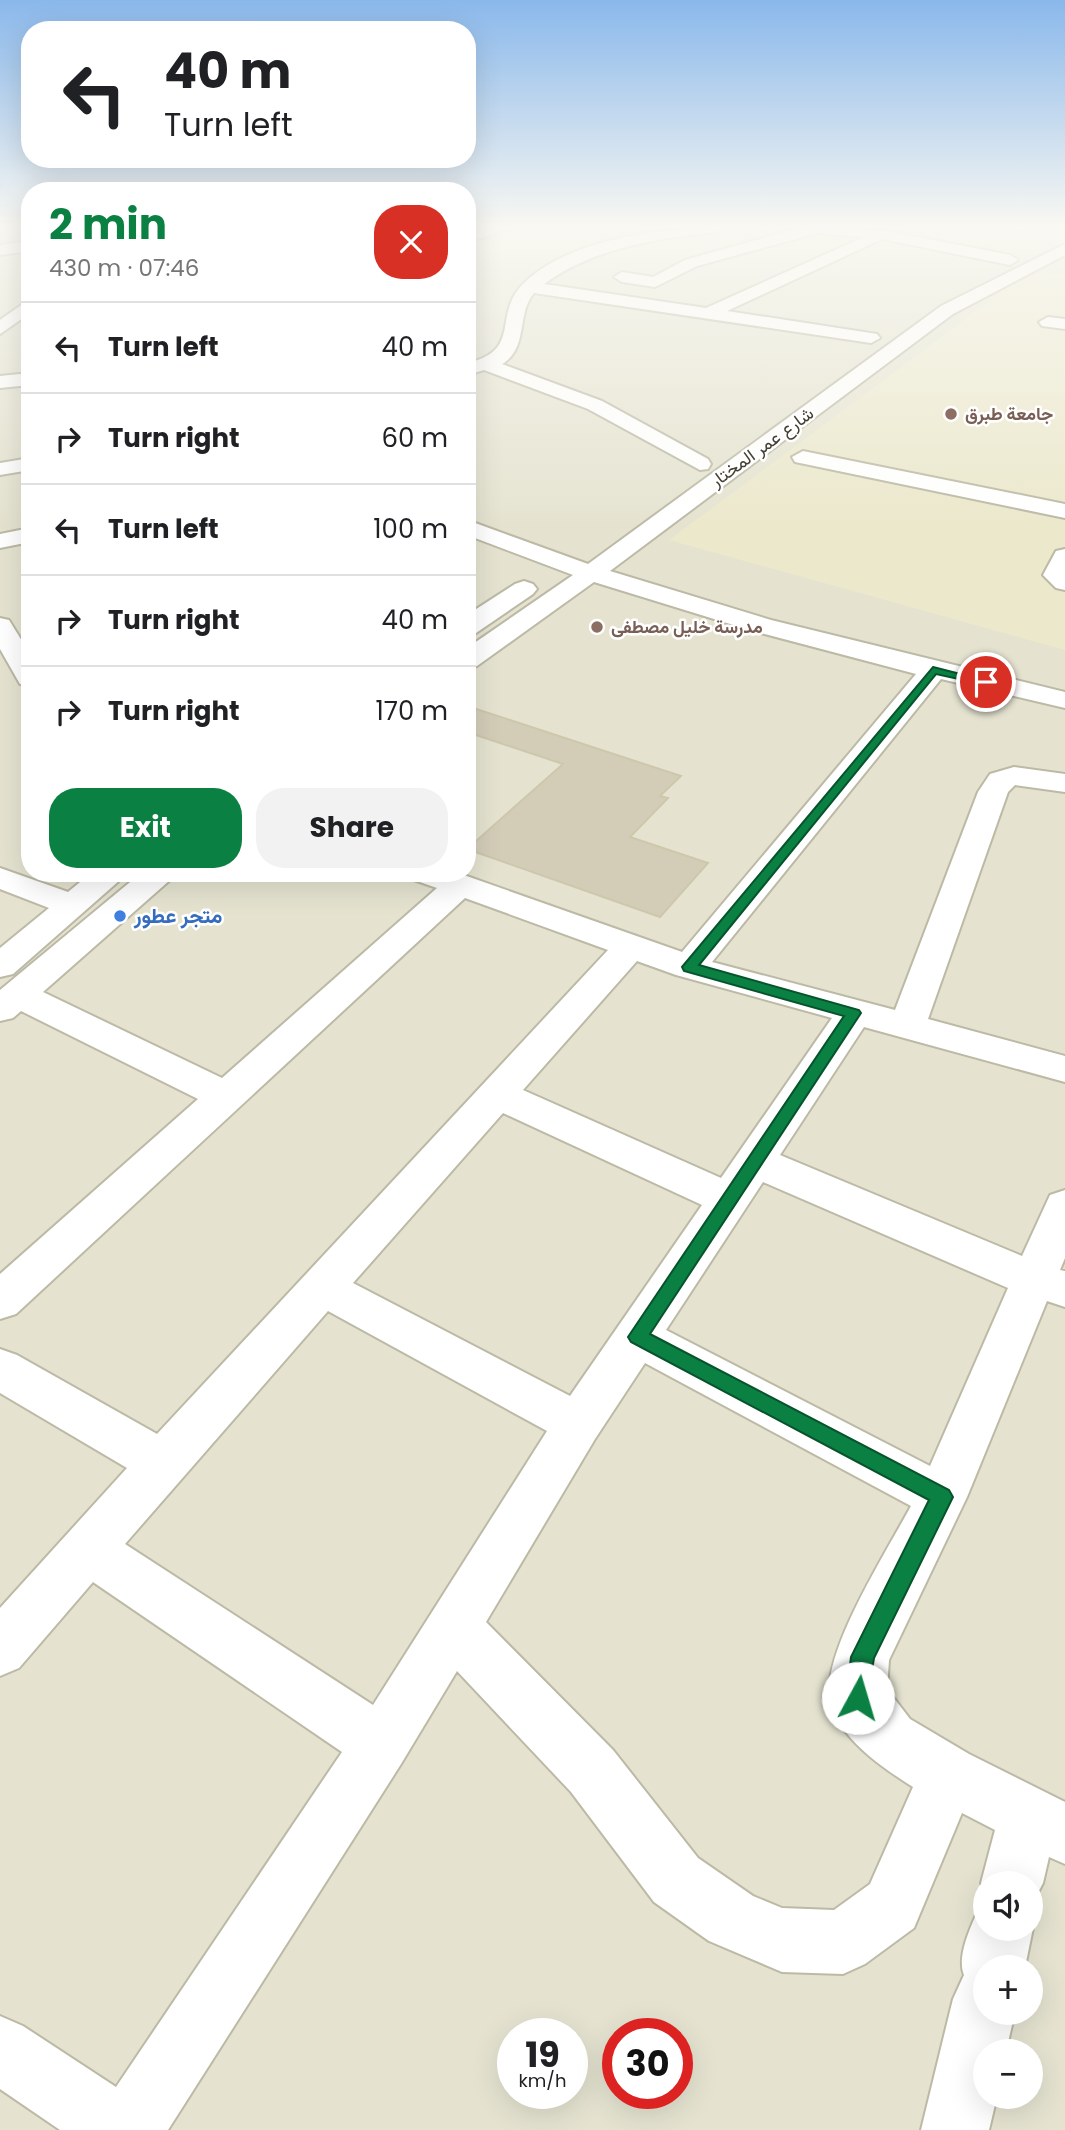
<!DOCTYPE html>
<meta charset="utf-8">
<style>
:root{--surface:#fff;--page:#f2f2f2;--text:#202124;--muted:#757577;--line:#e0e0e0;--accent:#0b8043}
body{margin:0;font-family:Poppins,Vazirmatn,sans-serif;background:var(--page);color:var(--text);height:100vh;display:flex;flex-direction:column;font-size:26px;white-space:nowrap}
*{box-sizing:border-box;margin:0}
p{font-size:23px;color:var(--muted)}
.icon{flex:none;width:38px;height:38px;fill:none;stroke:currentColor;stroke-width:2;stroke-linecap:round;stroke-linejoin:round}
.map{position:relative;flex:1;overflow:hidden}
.sheet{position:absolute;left:21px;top:182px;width:455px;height:700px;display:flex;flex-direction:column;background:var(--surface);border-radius:28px;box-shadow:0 7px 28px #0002}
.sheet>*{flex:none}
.hud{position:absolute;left:21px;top:21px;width:455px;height:147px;border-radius:28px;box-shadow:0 7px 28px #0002;background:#fff;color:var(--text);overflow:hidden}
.fabs{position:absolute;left:973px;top:1871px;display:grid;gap:14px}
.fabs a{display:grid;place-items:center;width:70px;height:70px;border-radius:50%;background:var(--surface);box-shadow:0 7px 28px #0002;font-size:35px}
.speed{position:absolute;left:497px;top:2018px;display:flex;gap:14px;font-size:35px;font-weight:700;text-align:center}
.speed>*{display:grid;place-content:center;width:91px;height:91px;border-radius:50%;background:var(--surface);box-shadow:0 7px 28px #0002;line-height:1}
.speed small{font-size:18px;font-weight:400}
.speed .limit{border:10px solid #d22;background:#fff;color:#111}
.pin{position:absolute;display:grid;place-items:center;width:60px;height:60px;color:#fff;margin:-30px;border:4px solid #fff;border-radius:50%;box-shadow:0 2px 7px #0007}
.me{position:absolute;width:77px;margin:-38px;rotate:6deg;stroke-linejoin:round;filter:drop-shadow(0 0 5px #0008)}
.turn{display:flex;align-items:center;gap:24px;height:147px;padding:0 28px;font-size:32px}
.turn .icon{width:91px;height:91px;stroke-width:2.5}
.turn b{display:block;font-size:49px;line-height:60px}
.round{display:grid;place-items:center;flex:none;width:74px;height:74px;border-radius:28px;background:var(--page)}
.overview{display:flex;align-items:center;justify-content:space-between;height:119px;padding:0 28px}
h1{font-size:42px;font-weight:700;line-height:52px;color:var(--accent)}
.primary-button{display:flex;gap:14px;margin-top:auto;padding:14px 28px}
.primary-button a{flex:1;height:80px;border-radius:28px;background:var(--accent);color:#fff;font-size:28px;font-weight:700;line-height:80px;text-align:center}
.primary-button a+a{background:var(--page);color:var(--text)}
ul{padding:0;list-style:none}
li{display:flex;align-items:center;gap:21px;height:91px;padding:0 28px;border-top:2px solid var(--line)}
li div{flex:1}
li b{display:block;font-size:26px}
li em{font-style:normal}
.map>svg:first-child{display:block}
.residential{fill:#e5e3d0;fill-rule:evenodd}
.education{fill:#ebe8cc}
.building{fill:#d3cdb8;stroke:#cdc7ab;stroke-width:2}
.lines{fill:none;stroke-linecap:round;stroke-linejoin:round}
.minor-casing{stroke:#bcb9a5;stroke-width:4}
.minor{fill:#fff;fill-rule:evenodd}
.route{fill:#0b8043;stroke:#07532c;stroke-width:2}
.education-dot{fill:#8d6e63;stroke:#fff;stroke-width:2.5}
.shop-dot{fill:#3f7fe0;stroke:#fff;stroke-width:2.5}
.labels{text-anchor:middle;stroke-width:5;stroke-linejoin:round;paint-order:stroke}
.far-education-label{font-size:18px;font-weight:bold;fill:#785e54;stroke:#fff;text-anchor:start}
.far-street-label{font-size:18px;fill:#434033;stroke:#fff}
.shop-label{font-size:21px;font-weight:bold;fill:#366cbe;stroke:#fff;text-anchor:start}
</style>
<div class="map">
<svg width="1065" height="2130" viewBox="0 0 1065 2130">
<rect width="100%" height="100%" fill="#f1f0e2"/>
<path class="residential" d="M0,228H30V873H467V228H1065V2130H0ZM985,1883H1031V1928H985ZM985,1967H1031V2012H985ZM513,2034H572V2093H513ZM618,2034H677V2093H618ZM985,2051H1031V2096H985Z"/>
<path class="education" d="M1042,272L1065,275V650L669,540L1007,288Z"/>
<path class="building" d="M467,706L681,776L660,796L668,798L630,837L708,863L660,917L467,849L563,764L467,732Z"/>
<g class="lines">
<defs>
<path id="minor" d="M488,228H510L467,243V234Z
M722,228L715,232C655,239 593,248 544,284L706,308L864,237L817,233L697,266L655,287L622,282L614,277L622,272L653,277L685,260L799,228L882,230L1010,255L1018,260L1010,265L882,239L727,311L877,334L880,338L871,343L534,293C516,314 529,348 502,364L602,401L708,459L711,464L708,469L700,470L588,409L484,370L467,375V363C524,350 491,315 524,283C571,238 661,228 722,228Z
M30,241V251L0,255V245Z
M1065,244V255L953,314L610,571L771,620L1065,692V708L941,679L712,962L895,1010L978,792L990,774L1014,767L1065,774V792L1015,785L1008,792L928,1019L1065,1056V1082L864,1027L780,1155L1022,1256L1050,1195L1065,1190V1258L1060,1270L1065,1271V1307L1047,1301L967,1497L889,1660L887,1689L910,1719L969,1754L1065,1802V1864L1049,1857L1043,1883L1031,1906V1883H985V1893L981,1883L995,1830L962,1813L914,1928L865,1964L843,1974L782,1972L709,1941L654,1902L571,1792L457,1671L401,1764L168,2130H60L0,2089V2016L23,2026L116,2087L342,1752L93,1582L19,1668L0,1676V1608L127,1468L0,1393V1349L17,1355L157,1434L608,950L465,898L16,1314L0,1319V1274L198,1099L21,1011L13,1018L0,1021V990L141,873H178L43,992L222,1078L437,888L414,880L410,873H458L682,952L916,674L753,631L594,582L477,666L467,668V648L573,575L467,535V520L588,564L941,306ZM637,961L676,975L832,1018L721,1178L523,1090ZM503,1113L702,1205L570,1396L353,1283ZM763,1182L1008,1288L930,1466L666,1330ZM328,1311L547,1431L373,1705L125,1544ZM645,1363L911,1506C888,1549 822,1652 830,1698C836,1737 883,1768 913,1787L870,1884L834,1910L782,1908L753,1896L698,1858L613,1750L486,1622L595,1439Z
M30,299V313L0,334V320Z
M1048,317L1065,319V329L1042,326L1039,322Z
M30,373V385L0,388V376Z
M803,451L1065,504V518L795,462L792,457Z
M30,458V470L0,475V463Z
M30,528V542L0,548V534Z
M1065,549V590L1056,588L1043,575L1056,551Z
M524,581L533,584L537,589L533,594L476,633L467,635V615L515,584Z
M0,618L9,620L30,654V686L20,684L0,649Z
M0,868L68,892L91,873H128L13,974L0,977V948L49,908L0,889Z
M985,1903V1928H1031V1921L1033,1928L1025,1967H985V2012H1015L1006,2051H985V2096H997L989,2130H921L953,1999L964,1975C956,1956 972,1924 980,1906Z"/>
</defs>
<use href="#minor" class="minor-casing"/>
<use href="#minor" class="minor"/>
</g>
<linearGradient id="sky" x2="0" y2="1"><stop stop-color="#8ab8eb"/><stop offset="0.43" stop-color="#f9f8f2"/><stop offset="1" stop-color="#f9f8f2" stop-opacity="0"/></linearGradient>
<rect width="1065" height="526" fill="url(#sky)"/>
<path class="route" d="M933,667L992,682L986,685L936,674L699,965L859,1010L861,1013L650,1334L949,1490L953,1497L874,1658L866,1706L858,1710L849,1706L846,1698L851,1657L929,1500L631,1342L628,1337L844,1016L684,971L682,967Z"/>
<g class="education-dot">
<circle cx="951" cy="414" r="7"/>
<circle cx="597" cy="627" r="7"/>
</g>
<circle class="shop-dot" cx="120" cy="916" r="7"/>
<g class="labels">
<g class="far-education-label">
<text x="965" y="420">جامعة طبرق</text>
<text x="611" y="633">مدرسة خليل مصطفى</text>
</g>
<g class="far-street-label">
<text transform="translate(762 447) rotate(-36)" y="6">شارع عمر المختار</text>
</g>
<g class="shop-label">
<text x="134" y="923">متجر عطور</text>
</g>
</g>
</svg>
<div class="fabs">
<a><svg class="icon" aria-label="sound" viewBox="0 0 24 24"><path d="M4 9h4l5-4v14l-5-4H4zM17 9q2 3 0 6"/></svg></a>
<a>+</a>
<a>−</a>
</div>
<div class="speed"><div>19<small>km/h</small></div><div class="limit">30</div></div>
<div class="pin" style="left:986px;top:682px;background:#d93025"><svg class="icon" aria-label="arrive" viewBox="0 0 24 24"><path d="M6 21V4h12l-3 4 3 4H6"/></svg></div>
<svg class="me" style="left:858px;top:1698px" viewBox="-20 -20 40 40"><circle r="19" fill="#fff"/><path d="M0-13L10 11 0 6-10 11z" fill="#0b8043"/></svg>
<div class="hud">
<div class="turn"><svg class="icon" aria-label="left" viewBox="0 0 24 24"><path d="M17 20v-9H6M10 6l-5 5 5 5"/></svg><div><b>40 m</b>Turn left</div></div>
</div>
<section class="sheet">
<div class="overview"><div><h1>2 min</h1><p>430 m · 07:46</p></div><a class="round" style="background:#d93025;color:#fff"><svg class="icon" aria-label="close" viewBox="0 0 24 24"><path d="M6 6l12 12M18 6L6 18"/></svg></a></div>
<ul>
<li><svg class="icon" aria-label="left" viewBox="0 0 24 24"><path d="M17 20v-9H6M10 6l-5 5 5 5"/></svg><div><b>Turn left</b></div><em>40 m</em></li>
<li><svg class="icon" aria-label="right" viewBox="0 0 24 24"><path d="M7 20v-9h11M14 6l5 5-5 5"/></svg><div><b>Turn right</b></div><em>60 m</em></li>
<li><svg class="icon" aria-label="left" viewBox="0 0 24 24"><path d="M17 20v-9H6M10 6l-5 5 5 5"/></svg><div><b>Turn left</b></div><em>100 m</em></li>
<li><svg class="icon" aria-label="right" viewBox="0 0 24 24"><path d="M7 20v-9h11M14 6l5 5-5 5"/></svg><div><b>Turn right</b></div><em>40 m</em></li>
<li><svg class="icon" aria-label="right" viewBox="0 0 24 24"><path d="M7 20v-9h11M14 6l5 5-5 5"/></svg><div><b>Turn right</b></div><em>170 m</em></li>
</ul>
<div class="primary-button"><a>Exit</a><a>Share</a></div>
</section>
</div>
